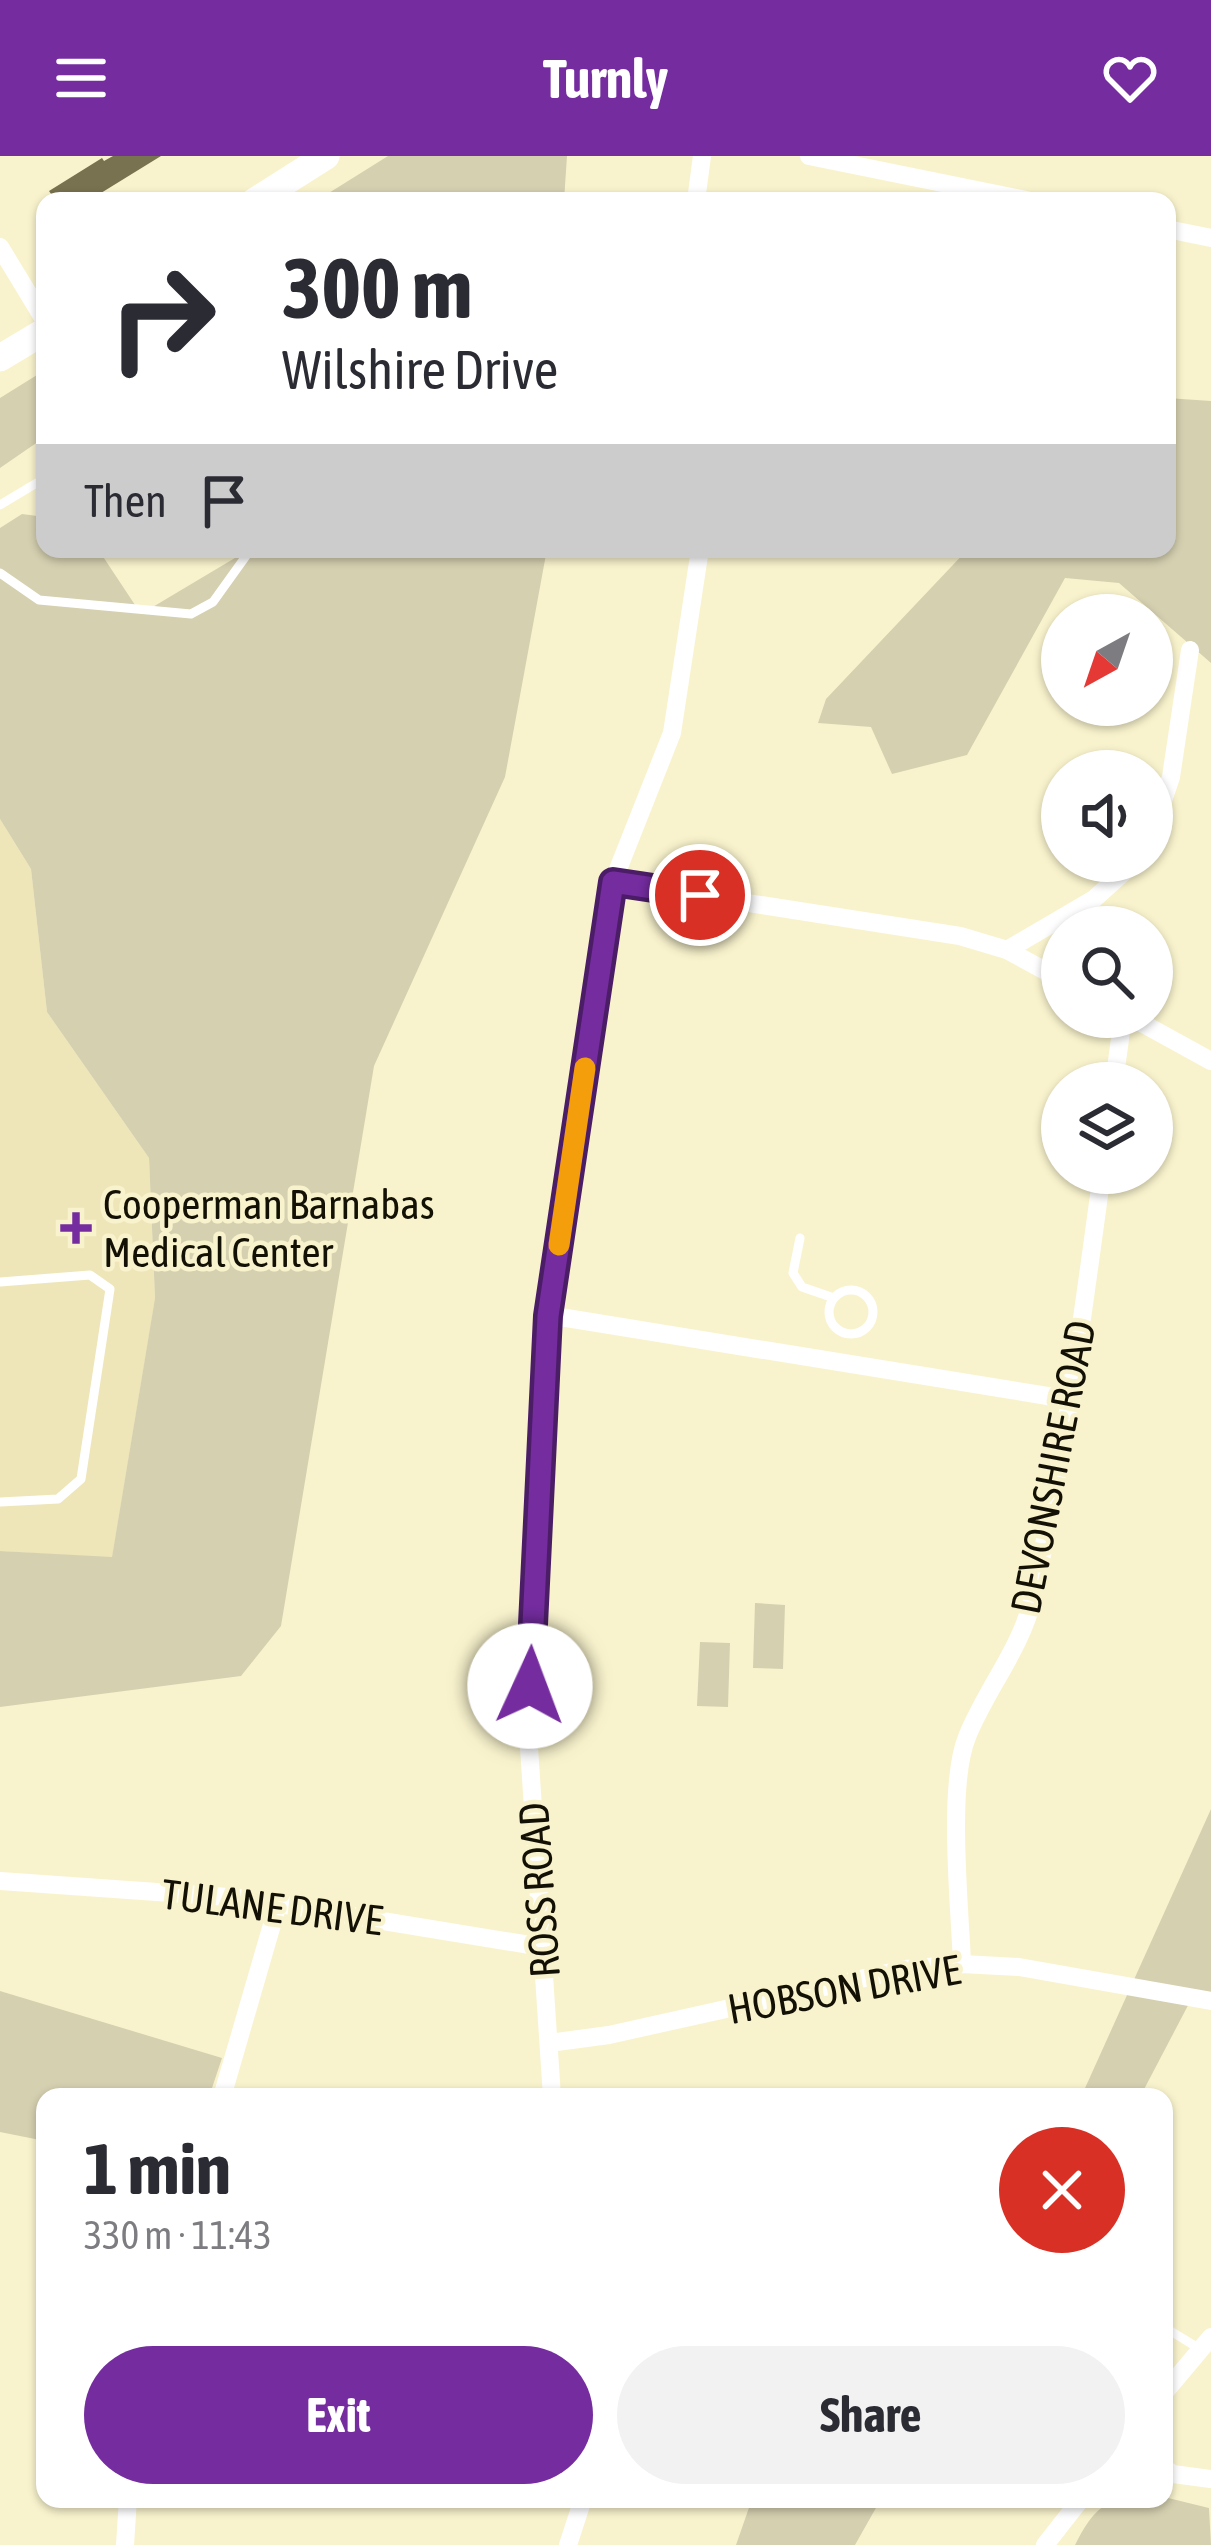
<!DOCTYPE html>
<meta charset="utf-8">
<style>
:root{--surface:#fff;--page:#f2f2f3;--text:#2b2b33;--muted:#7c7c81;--accent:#742c9f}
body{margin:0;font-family:"Asap Condensed",sans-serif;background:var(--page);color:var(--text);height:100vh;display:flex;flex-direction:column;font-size:45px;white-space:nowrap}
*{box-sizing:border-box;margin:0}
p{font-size:39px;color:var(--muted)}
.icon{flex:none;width:66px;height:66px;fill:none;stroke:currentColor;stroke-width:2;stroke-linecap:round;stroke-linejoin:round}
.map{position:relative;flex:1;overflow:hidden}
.panel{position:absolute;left:36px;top:1932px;width:1137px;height:420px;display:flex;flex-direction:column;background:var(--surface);border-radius:24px;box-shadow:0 3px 9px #0004}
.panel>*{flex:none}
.top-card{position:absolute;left:36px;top:36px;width:1140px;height:366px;border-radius:24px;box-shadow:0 3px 9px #0004;background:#fff;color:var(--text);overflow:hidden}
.needle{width:78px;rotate:220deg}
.buttons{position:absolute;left:1041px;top:438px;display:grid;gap:24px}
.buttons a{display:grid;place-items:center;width:132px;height:132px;border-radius:50%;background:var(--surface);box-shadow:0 3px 9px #0004;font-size:60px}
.pin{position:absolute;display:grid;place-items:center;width:102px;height:102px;color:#fff;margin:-51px;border:6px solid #fff;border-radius:50%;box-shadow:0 3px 12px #0007}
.me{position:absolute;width:132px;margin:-66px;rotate:2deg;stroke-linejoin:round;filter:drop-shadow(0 0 9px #0008)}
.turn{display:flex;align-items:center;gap:42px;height:252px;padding:0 48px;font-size:54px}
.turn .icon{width:156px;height:156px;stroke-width:2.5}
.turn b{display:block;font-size:84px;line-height:102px}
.then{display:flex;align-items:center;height:114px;padding:0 48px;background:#0003;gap:24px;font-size:45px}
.round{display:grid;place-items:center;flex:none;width:126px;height:126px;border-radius:63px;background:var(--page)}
.headline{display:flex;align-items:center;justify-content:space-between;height:204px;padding:0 48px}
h1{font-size:72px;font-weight:700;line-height:90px}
.action{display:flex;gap:24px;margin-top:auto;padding:24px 48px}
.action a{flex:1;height:138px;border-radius:72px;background:var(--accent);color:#fff;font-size:48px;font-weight:700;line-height:138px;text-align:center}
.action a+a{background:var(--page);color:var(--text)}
header{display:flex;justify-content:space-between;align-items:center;height:156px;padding:0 48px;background:var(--accent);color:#fff;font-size:54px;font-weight:700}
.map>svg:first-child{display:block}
.built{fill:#eee6b9}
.green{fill:#d5d0b0}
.building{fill:#787250}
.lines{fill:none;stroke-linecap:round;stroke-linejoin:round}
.service{stroke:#fff;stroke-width:9}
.minor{stroke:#fff;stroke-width:18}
.primary{stroke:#fff;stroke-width:27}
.route-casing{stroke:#4b1d67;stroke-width:30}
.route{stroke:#742c9f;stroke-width:21}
.slow{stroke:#f59e0b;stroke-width:21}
.poi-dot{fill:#742c9f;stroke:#f9f3cd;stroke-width:4.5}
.labels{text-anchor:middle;stroke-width:9;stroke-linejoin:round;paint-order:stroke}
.poi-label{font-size:42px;fill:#131105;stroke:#f9f3cd;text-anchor:start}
.street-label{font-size:42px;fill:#131105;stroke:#f9f3cd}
</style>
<header><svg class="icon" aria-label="menu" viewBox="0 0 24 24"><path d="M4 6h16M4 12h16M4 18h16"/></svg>Turnly<svg class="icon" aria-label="heart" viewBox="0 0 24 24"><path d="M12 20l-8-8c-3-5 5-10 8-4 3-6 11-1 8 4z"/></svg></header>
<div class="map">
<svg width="1211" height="2389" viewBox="0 0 1211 2389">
<rect width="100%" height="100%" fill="#f9f3cd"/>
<path class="built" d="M0,663L31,713L47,856L149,1002L155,1143L112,1402L0,1395Z"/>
<path class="green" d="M388,0H567L564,45H316Z
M45,214V281L0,312V242Z
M1167,242L1211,245V507L1119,427L1065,422L967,599L892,618L871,571L818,567L826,543L968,393H1167Z
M22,358L45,361V393H98L141,458L250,393H547L505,621L374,910L281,1470L241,1520L0,1551V1395L112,1401L155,1142L149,1002L47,856L31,713L0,663V372Z
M755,1447L785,1449L783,1513L753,1512Z
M700,1486L730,1487L728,1551L697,1550Z
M1211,1653V1841L1194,1838L1140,1941H1081Z
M0,1835L222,1902L209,1941H45V1985L0,1976Z
M1164,2341L1209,2352L1211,2389H1075C1106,2328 1116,2354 1164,2341Z
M752,2343H881L855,2389H736Z"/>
<path class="building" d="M113,0H161L88,45H56L49,35L102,2L104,5Z"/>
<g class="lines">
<path class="service" d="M0,349L45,322
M0,417L39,444L191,458L213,446L251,393
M800,1082L793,1117L802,1131L834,1142
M0,1126L90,1119L110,1133L81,1323L58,1343L0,1346
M829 1156a22 22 0 1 1 44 0a22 22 0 1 1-44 0Z
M1164,2171L1200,2193"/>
<path class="minor" d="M809,0L1031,45
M696,45L702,0
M1167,73L1211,82
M0,91L45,165
M1152,677L1171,621L1190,494
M613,726L960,780L1007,794L1094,743L1136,705
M1007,794L1062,824
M1131,861L1211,905
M1114,927L1123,861
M548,1159L1072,1244
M0,1725L242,1742L542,1791
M962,1808C960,1752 947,1630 967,1581C986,1533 1022,1492 1033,1441C1064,1301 1083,1159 1102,1017
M549,1887L609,1879L905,1813L962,1808L1019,1811L1211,1845
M222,1941L278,1748
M552,1941L528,1576L548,1159L613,726L672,577L700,393
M1164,2237L1211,2181
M1164,2312L1173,2318L1211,2323
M125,2389L128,2343
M568,2389L583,2343
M1045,2389L1081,2343"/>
<path class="primary" d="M255,45L326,0
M0,202L45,175"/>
</g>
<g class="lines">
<defs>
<path id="route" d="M530,1530L548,1160L613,726L700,739"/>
</defs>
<use href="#route" class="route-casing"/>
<use href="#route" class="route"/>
<path class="slow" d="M559,1089L585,912"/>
</g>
<path class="poi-dot" d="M70 1054h12v12h12v12h-12v12h-12v-12h-12v-12h12z"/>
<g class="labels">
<g class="poi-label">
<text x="103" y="1063">Cooperman Barnabas<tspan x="103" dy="48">Medical Center</tspan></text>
</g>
<g class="street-label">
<text transform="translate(1053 1311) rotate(-79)" y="15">DEVONSHIRE ROAD</text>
<text transform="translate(539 1734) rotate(-94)" y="15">ROSS ROAD</text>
<text transform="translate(272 1751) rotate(7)" y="15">TULANE DRIVE</text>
<text transform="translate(844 1833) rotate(-10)" y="15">HOBSON DRIVE</text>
</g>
</g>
</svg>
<div class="buttons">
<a><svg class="needle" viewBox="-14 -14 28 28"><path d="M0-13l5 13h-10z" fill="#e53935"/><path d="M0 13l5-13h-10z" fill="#7c7c81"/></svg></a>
<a><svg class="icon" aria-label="sound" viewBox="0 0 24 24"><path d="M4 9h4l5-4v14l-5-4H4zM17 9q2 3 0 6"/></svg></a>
<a><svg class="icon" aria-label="search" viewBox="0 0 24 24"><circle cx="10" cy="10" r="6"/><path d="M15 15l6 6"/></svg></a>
<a><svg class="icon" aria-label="layers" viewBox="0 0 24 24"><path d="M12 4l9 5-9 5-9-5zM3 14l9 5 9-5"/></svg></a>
</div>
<div class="pin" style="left:700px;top:739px;background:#d93025"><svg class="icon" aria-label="arrive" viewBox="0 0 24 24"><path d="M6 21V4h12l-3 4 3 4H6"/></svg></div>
<svg class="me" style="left:530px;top:1530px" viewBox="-20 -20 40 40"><circle r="19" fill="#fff"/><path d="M0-13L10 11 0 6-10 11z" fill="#742c9f"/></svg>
<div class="top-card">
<div class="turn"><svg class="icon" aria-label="right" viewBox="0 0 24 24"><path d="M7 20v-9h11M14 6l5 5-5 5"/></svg><div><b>300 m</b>Wilshire Drive</div></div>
<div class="then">Then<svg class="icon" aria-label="arrive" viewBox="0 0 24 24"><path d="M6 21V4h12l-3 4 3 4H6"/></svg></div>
</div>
<section class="panel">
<div class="headline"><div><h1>1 min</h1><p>330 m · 11:43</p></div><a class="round" style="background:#d93025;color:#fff"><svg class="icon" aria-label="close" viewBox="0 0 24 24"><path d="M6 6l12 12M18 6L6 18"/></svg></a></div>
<div class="action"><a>Exit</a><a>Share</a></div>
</section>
</div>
